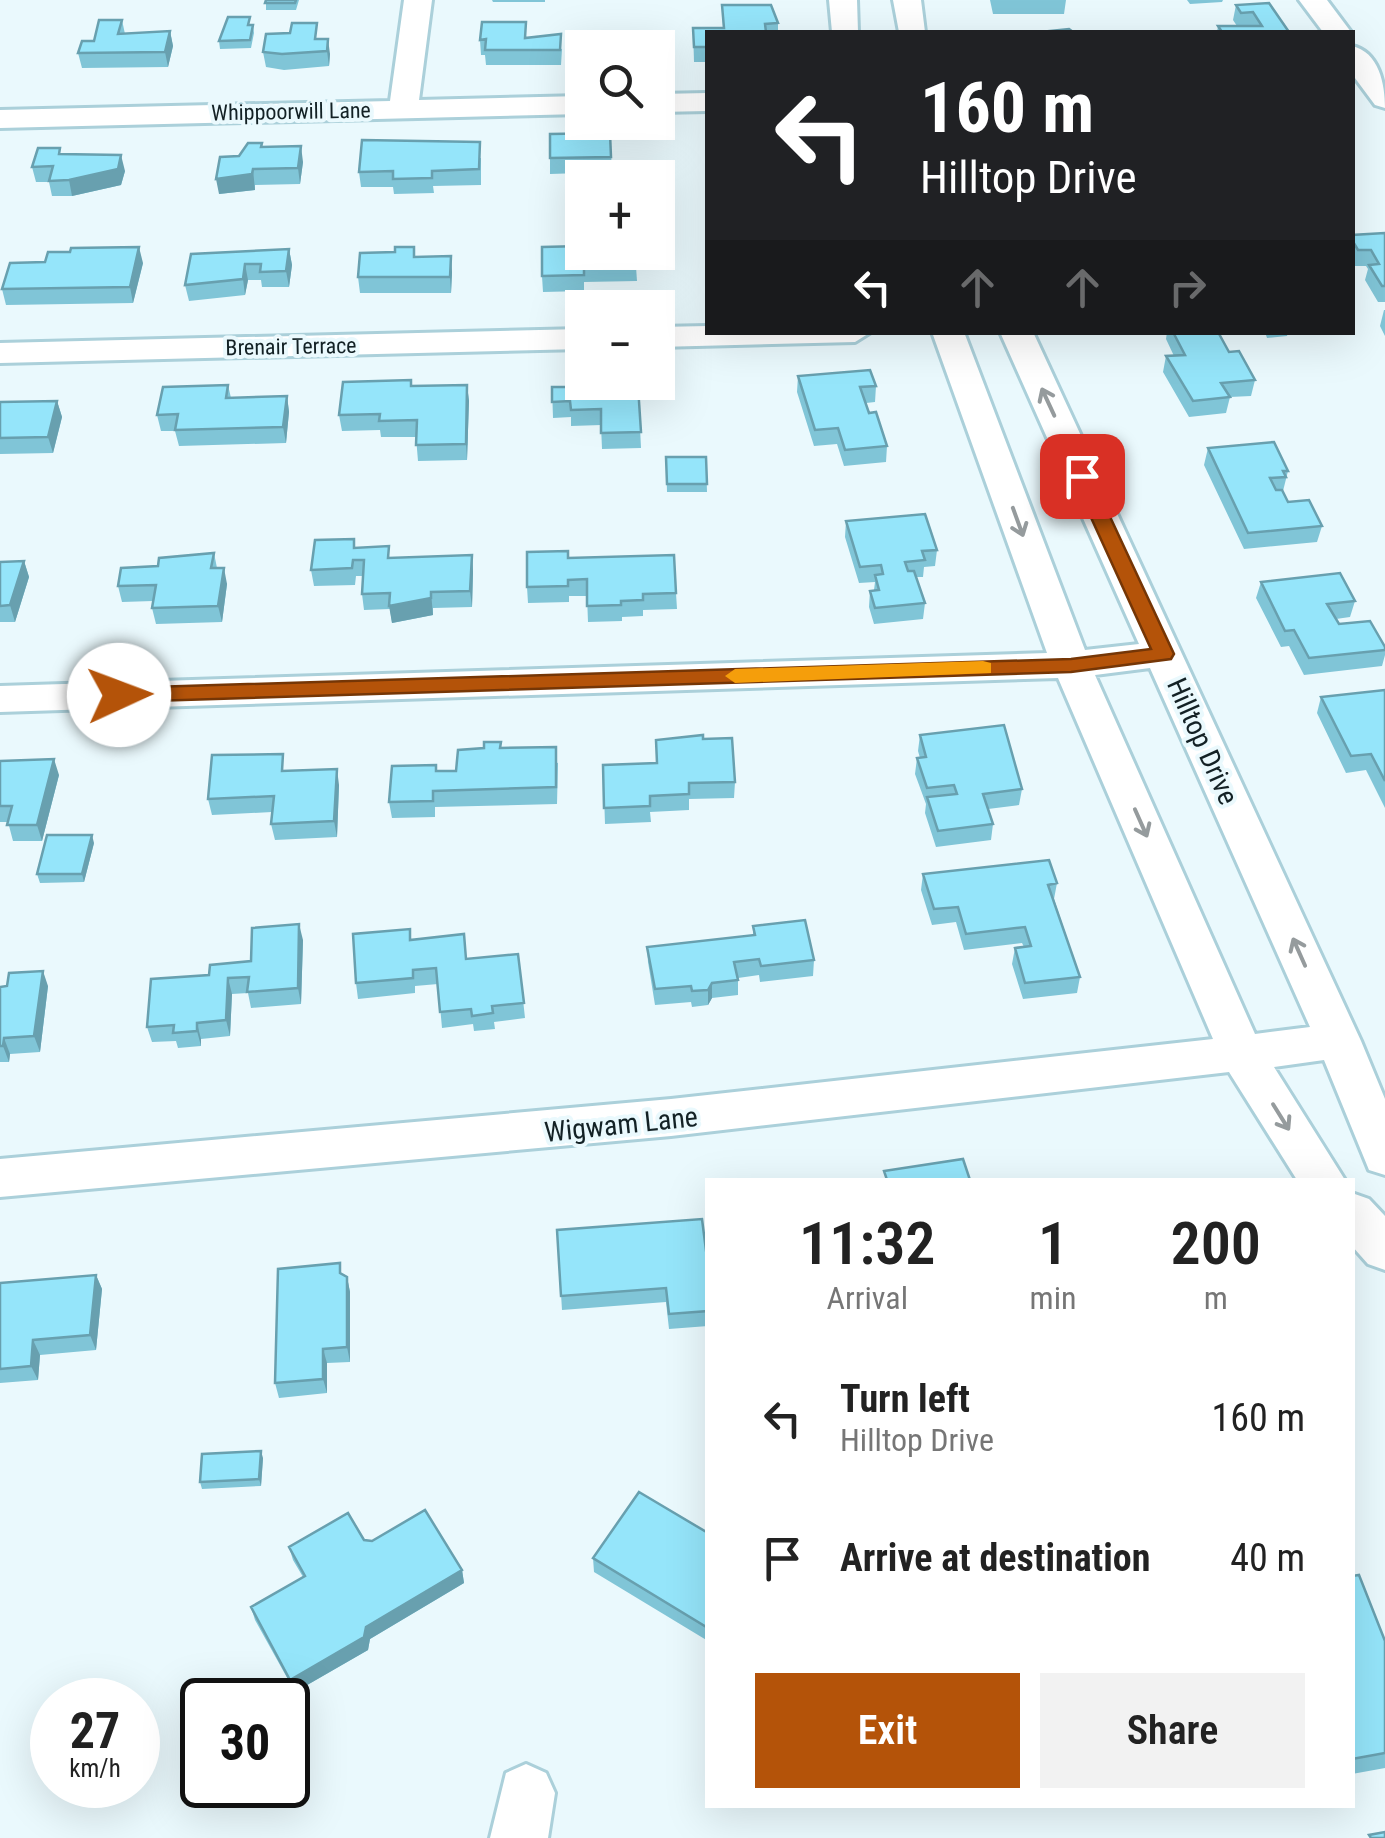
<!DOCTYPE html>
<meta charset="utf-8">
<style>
:root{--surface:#fff;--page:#f2f2f2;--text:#222;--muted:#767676;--accent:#b45309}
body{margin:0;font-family:"Roboto Condensed",sans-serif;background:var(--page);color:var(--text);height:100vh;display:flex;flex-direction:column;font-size:38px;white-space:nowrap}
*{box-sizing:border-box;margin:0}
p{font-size:32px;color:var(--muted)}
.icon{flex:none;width:55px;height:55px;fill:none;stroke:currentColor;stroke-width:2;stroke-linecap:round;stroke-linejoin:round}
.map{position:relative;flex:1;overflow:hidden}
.panel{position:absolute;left:705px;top:1178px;width:650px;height:630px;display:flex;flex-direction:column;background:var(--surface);border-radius:0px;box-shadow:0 10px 40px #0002}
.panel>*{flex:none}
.guide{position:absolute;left:705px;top:30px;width:650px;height:305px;border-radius:0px;box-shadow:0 10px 40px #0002;background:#202124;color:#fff;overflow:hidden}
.buttons{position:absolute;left:565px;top:30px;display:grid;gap:20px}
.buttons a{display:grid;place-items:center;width:110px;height:110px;border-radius:0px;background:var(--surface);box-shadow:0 10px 40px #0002;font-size:50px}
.speed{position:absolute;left:30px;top:1678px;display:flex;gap:20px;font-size:50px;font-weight:700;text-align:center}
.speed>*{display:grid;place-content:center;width:130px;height:130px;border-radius:50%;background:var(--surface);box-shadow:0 10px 40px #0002;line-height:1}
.speed small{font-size:25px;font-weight:400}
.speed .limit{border:5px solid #111;border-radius:15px;background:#fff;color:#111}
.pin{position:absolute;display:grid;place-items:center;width:85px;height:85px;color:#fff;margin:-42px;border-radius:20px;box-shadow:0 5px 15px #0006}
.me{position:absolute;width:110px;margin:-55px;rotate:88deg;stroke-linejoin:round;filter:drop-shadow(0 0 8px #0008)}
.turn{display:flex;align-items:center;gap:35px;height:210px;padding:0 50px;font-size:45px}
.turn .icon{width:130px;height:130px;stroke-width:2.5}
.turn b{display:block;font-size:70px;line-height:85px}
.lanes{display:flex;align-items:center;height:95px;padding:0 50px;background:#0003;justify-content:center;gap:50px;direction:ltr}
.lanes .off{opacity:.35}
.eta{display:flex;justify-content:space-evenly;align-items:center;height:170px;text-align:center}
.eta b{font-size:60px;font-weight:600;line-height:70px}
.action{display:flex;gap:20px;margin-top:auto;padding:20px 50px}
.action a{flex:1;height:115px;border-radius:0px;background:var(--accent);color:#fff;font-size:40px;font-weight:600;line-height:115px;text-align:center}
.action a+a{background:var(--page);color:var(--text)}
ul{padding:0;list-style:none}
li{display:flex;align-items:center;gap:30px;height:140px;padding:0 50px}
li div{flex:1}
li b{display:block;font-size:38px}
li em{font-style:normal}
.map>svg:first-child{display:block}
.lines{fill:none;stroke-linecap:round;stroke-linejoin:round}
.street-casing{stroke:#abd0da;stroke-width:6}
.street{fill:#fff;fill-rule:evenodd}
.wall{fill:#80c5d7}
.shaded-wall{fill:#68a0af}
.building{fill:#95e5fa;stroke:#68a0af;stroke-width:2.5}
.oneway{stroke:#959b9d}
.route{fill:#b45309;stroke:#753606;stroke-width:2.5}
.slow{fill:#f59e0b}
.labels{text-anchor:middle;stroke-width:8;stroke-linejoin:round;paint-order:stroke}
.far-street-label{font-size:22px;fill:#132125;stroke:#eaf9fd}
.street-label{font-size:28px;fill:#132125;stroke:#eaf9fd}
</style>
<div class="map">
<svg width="1385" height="1838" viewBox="0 0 1385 1838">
<rect width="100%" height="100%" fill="#eaf9fd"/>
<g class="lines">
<defs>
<path id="street" d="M404,0H432L419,100L582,96V114L0,128V110L390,101Z
M829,0H857L858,32H832Z
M893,0H921L925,32H899Z
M1299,0H1327L1351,32H1323Z
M1352,46C1379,52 1385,84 1385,108L1375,105L1352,74Z
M708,93V111L658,112V94Z
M708,326V332H871L855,342L658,347V327Z
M582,329V349L0,363V343Z
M932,332H964L1085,650L1139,644L1000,332H1033L1361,1041L1385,1099V1175L1369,1170L1324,1060L1274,1067L1345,1180H1297L1229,1072L671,1136L0,1197V1159L671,1099L1213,1039L1058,678L0,712V686L1047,653ZM1150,668L1310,1027L1255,1034L1095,675Z
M1352,1193L1369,1199L1385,1216V1270L1368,1264L1352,1246Z
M526,1764L546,1773L555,1793L548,1838H490L506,1773Z"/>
</defs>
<use href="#street" class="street-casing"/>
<use href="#street" class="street"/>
</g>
<path class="wall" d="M266,0H299L296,10H266Z
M492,0H545V2H493Z
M990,0H1066L1064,14H993Z
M1187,0H1223L1222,2L1190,4Z
M1269,3L1289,32H1217L1218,26H1237L1233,20L1236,5Z
M722,5L778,23V32H708V62H694L693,28H723Z
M122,20L125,34L170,31L173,46L168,67L82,68L78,53Z
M253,25L254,33L251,48L220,49L219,41Z
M290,33L319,39L330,54L329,66L284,70L266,67L263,52Z
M527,38L562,49L561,65H486L485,55H481L480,40Z
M610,133L612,172L550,174V158Z
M263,147L303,162L300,184L255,185V190L219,194L239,156Z
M62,154L125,171L121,185L72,196H52L49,182H36L32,167Z
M481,158V185L433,186L434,193L394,194L393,187H361L359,172Z
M658,189H661L662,217H658Z
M1385,233V302H1378L1365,280L1368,269L1366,266H1354L1352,264V235Z
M289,249L292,265L289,287H262L261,280H248L245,295L189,301L185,285L191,254Z
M395,252L416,257L452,272L451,293H360L358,277Z
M635,252L637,281L584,282V291L543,292L542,276Z
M143,263L133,303L6,305L2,289Z
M1384,310H1385V336L1380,326Z
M1167,332H1218L1229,352L1255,380L1251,396L1230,397L1226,413L1189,417L1163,372L1166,356H1174L1166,339Z
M1265,332H1288L1287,336L1267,338Z
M798,376L876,386L875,402L866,403L869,413L887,446L886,462L844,466L837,444L814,446L797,392Z
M228,385L231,398L287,396L289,412L286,443L179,446L175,431H161L157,415Z
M467,385L469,401L467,460L418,461L416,437H381L380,430L342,431L339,415L412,386Z
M638,386L641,448L602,449L601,425L571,426V417L553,418L552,387Z
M57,401L62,417L53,453L0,454V402Z
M1208,448L1288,471L1283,491L1288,502L1322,526L1317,542L1244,549L1204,465Z
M666,457H706L707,492H667Z
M846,521L937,550L935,566L924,567L923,577H916L925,603L923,619L874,624L869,607L870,591L874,590L875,582L859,583L845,537Z
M356,548L390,558L472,555L473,572L472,607L433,608V615L392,623L390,609L364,610L362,594L363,576H356L355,585L314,586L311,570Z
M214,553L217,568L227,584L222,622L156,624L152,608L153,601L122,602L118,586L158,566Z
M568,558L676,593L677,609L643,610V616L622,617V621L588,622L587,596H569V602L528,603L527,587Z
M24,561L29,577L15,622H0V562Z
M1261,582L1355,601L1350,617L1336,619L1339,624L1385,647V655L1382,666L1304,675L1289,646L1281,647L1256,598Z
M1385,690V808L1366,770L1346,773L1317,713L1321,697Z
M920,735L1022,789L1019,805L988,809L993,824L991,840L936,847L925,813L926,804L915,774L917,758H920L918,751Z
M703,739L735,782L734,798L689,799V810L650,812L651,822L605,824L603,765L657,763Z
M501,748L558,763L557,804L435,807V817L392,818L389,802L437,771H456Z
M0,761L59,775L42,841H13L8,822H0Z
M286,771L339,785L337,837L275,840L271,824L272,812L212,815L208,799Z
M94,843L84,882L40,883L37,874Z
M923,874L1057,883L1054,899L1080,977L1077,993L1023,999L1012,964L1015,948L1024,947L1022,943L964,950L956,922L932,925L921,890Z
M753,926L814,960L813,976L760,982L759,975L738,978V995L712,998L708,1005L692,1007L691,1002L655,1005L648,962L647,947L753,935Z
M303,940L301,1004L251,1008L248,993L232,994L230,1036L201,1039V1046L178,1048L176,1041L152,1042L147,1027L209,975L251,961Z
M411,940L467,959L518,954L525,1018L494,1022L495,1029L474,1031L473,1024L442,1028L438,984L415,986V993L358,999L356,983Z
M48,986L40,1052L10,1054L9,1062H0V987Z
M557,1230L708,1266V1326L669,1329L666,1302L562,1310Z
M96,1275L102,1289L96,1350L40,1355L38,1380L0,1383V1283Z
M343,1275L347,1277L350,1292V1362L327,1363V1393L279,1398L275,1383Z
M263,1458L261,1486L202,1489L200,1482Z
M708,1533V1641L594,1572L593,1558Z
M364,1540L372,1541L462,1570L464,1583L370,1639L368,1650L295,1692L255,1620L251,1607L303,1577L293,1560L289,1547Z
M1352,1576L1385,1641V1768L1352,1774Z"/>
<path class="shaded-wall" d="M170,31L173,46L168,67L165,52Z
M328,39L330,54L329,66L327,51Z
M301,146L303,162L300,184L298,168Z
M121,155L125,171L121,185L72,196L69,180Z
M253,169L255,190L219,194L216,179Z
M139,247L143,263L133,303L130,287Z
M289,249L292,265L289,287L286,271Z
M451,256L452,272L451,293L450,277Z
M245,264L248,280L245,295L243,279Z
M467,385L469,401L467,460L466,444Z
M287,396L289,412L286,443L283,427Z
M57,401L62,417L53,453L48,437Z
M472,555L473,572L472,607L470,591Z
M24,561L29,577L15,622L10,605Z
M224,568L227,584L222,622L218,606Z
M431,592L433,615L392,623L389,606Z
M54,759L59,775L42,841L37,825Z
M337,769L339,785L337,837L334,821Z
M92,835L94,843L84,882L82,874Z
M299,924L303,940L301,1004L298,988Z
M43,971L48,986L40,1052L34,1036Z
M228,978L232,994L230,1036L226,1020Z
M712,983V998L708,1005V990Z
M197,1023L201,1039V1046L197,1031Z
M4,1038L10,1054L9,1062L3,1046Z
M96,1275L102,1289L96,1350L90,1335Z
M347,1277L350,1292V1362L347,1347Z
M33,1340L40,1355L38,1380L31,1366Z
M323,1349L327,1363V1393L323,1379Z
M261,1451L263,1458L261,1486L259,1479Z
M462,1570L464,1583L370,1639L368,1650L295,1692L290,1680L366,1627Z"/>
<path class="building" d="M266,0H296L295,3H265Z
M1269,3L1289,32H1222L1218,26H1262L1253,12L1241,13L1236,5Z
M722,5H771L778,23L765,24L766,32H708V47H694L693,28H724Z
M228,17H250L248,25H253L250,40L219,41Z
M99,20H122L118,34L170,31L165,52L78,53L82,41H94Z
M482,22H526L525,38L561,34L560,50H485L486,39L480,40Z
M292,23H317L315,39H328L327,51L282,54L263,52L266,34L290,33Z
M1069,29L1073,32H1040Z
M610,133L611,157L550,158V134Z
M362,140L480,142L479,169L432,171V178L393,179V171L359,172Z
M248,143H262L261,147L301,146L298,168L253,169L252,174L216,179L220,157L239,156Z
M38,148H60L59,154L121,155L118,169L69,180L49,181L53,166L32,167Z
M658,189H661L662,209H658Z
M1385,233V286H1382L1369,265L1379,264L1371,250H1358L1352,240V235Z
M582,246V252H635L636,265L584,267V275L542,276V247Z
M139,247L130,287L2,289L10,263L45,262L48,252H70L71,248Z
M395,247H414V257L451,256L450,277H358L360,253L395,252Z
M289,249L286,271L260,272L261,264H245L243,279L185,285L191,254Z
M1173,332H1218L1229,352L1239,351L1255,380L1221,383L1230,397L1193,401L1166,356L1185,355Z
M870,370L876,386L860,387L869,413L876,412L887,446L845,450L838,428L815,430L798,376Z
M582,374V382H627V387L638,386L641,432L601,433V409L571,410L570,401L552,402V387H570V375Z
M411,380V386L467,385L466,444L416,445L417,420L379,421L380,414L339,415L343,382Z
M228,385L226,398L287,396L283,427L175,430L178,414L157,415L163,387Z
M57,401L48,437L0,438V402Z
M1274,442L1288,471H1283L1286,477L1270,478L1276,490H1282L1288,502L1309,500L1322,526L1248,533L1208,448Z
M666,457H706L707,484H667Z
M925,514L937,550L922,551L925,560L905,562L908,571H914L925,603L875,608L870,591L879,590L875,575L883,574L881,565L860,567L846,521Z
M354,539V548L389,546L388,558L472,555L470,591L431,592V598L389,606L390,593L362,594L364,560H353L352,568L311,570L315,540Z
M568,551V558L674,555L676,593L643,594V600L621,601V605L587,606V579L568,580V586L527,587V552Z
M214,553L211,568H224L218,606L152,608L156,585L118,586L121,568L158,566L159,558Z
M24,561L10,605L0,606V562Z
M1340,573L1355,601L1327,604L1339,624L1370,621L1385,647V650L1309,658L1294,630L1285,631L1261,582Z
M1385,690V781L1371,754L1351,756L1321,697Z
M1004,725L1022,789L983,794L993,824L938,831L927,797L957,794L954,785L927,788L917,758L926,757L920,735Z
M703,735V739L732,738L735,782L689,783V794L650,796V806L604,808L603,765L657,763L656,740Z
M484,742H501L500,748L556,747V787L433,791V801L389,802L392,766L436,765V771H456L458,750L484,748Z
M283,754L282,771L337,769L334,821L271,824L274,796L208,799L212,755Z
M54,759L37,825H7L12,806H0V761Z
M47,835H92L82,874H37Z
M1049,860L1057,883L1048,885L1080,977L1025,983L1015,948L1031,946L1025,927L966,934L958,907L934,909L923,874Z
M805,920L814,960L761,966L759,959L734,962L738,980L712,983L708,990L692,991L691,986L655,989L647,947L755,935L753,926Z
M299,924L298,988L247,992L249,977L228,978L226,1020L197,1023V1031L173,1033L174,1025L147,1027L151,979L209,975L210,965L251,961L252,928Z
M410,929V940L464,934L466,959L518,954L524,1003L492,1006L493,1013L472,1016L471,1009L440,1012L436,968L413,970V978L356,983L353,934Z
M43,971L34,1036L4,1038L3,1046H0V987L7,986L9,973Z
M963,1159L970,1180H887L884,1171Z
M702,1219L708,1266V1311L669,1314L666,1288L561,1296L557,1230Z
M340,1263V1273L347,1277V1347L323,1349V1379L275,1383L278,1269Z
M96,1275L90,1335L33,1340L31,1366L0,1369V1283Z
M261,1451L259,1479L200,1482L202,1454Z
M639,1492L708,1533V1628L593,1558Z
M425,1510L462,1570L366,1627L364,1637L290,1680L251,1607L305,1576L289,1547L348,1513L364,1540L372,1541Z
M1359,1575L1385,1641V1753L1352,1759V1576Z
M1385,1832V1838H1371L1369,1835Z"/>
<defs><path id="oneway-shaft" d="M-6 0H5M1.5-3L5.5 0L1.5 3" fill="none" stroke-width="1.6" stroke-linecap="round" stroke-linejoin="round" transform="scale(2.5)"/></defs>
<g class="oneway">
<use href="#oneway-shaft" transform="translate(1048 402) rotate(-115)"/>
<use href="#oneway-shaft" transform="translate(1018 522) rotate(70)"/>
<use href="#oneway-shaft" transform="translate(1141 823) rotate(66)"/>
<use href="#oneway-shaft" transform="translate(1299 952) rotate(-114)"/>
<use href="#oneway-shaft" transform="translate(1281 1117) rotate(58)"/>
</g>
<path class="route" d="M1082,470L1091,476L1174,654L1171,659L1071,672L119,702L109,695L119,688L1071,659L1151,649L1072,476Z"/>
<path class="slow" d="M983,661L991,663V673L735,683L725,676L735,669Z"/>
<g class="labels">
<g class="far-street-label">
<text transform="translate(291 111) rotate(-1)" y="8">Whippoorwill Lane</text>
<text transform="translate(291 346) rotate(-1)" y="8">Brenair Terrace</text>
</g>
<g class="street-label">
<text transform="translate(1203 741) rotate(66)" y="10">Hilltop Drive</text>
<text transform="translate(621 1124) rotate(-6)" y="10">Wigwam Lane</text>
</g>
</g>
</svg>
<div class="buttons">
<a><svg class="icon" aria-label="search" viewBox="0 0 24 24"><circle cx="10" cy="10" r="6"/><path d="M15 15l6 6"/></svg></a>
<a>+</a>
<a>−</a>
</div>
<div class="speed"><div>27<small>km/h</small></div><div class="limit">30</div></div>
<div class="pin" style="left:1082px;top:476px;background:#d93025"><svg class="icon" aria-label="arrive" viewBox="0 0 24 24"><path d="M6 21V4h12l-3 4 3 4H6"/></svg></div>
<svg class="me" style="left:119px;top:695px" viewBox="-20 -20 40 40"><circle r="19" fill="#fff"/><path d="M0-13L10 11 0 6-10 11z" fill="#b45309"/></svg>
<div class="guide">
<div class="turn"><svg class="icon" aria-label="left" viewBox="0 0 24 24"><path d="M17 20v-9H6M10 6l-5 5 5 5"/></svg><div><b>160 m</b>Hilltop Drive</div></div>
<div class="lanes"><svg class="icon" aria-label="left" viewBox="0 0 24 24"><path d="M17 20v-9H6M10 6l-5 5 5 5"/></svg><svg class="icon off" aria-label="ahead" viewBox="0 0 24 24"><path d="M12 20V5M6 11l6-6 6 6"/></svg><svg class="icon off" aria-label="ahead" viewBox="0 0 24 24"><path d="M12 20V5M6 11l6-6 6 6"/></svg><svg class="icon off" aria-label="right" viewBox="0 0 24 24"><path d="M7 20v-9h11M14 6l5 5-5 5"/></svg></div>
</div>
<section class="panel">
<div class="eta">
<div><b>11:32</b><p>Arrival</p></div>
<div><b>1</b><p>min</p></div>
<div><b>200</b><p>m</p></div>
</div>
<ul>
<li><svg class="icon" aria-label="left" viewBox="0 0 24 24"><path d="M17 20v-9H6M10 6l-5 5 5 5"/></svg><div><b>Turn left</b><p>Hilltop Drive</p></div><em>160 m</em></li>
<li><svg class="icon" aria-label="arrive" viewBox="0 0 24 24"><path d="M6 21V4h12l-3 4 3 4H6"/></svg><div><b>Arrive at destination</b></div><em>40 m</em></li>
</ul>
<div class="action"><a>Exit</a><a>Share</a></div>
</section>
</div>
